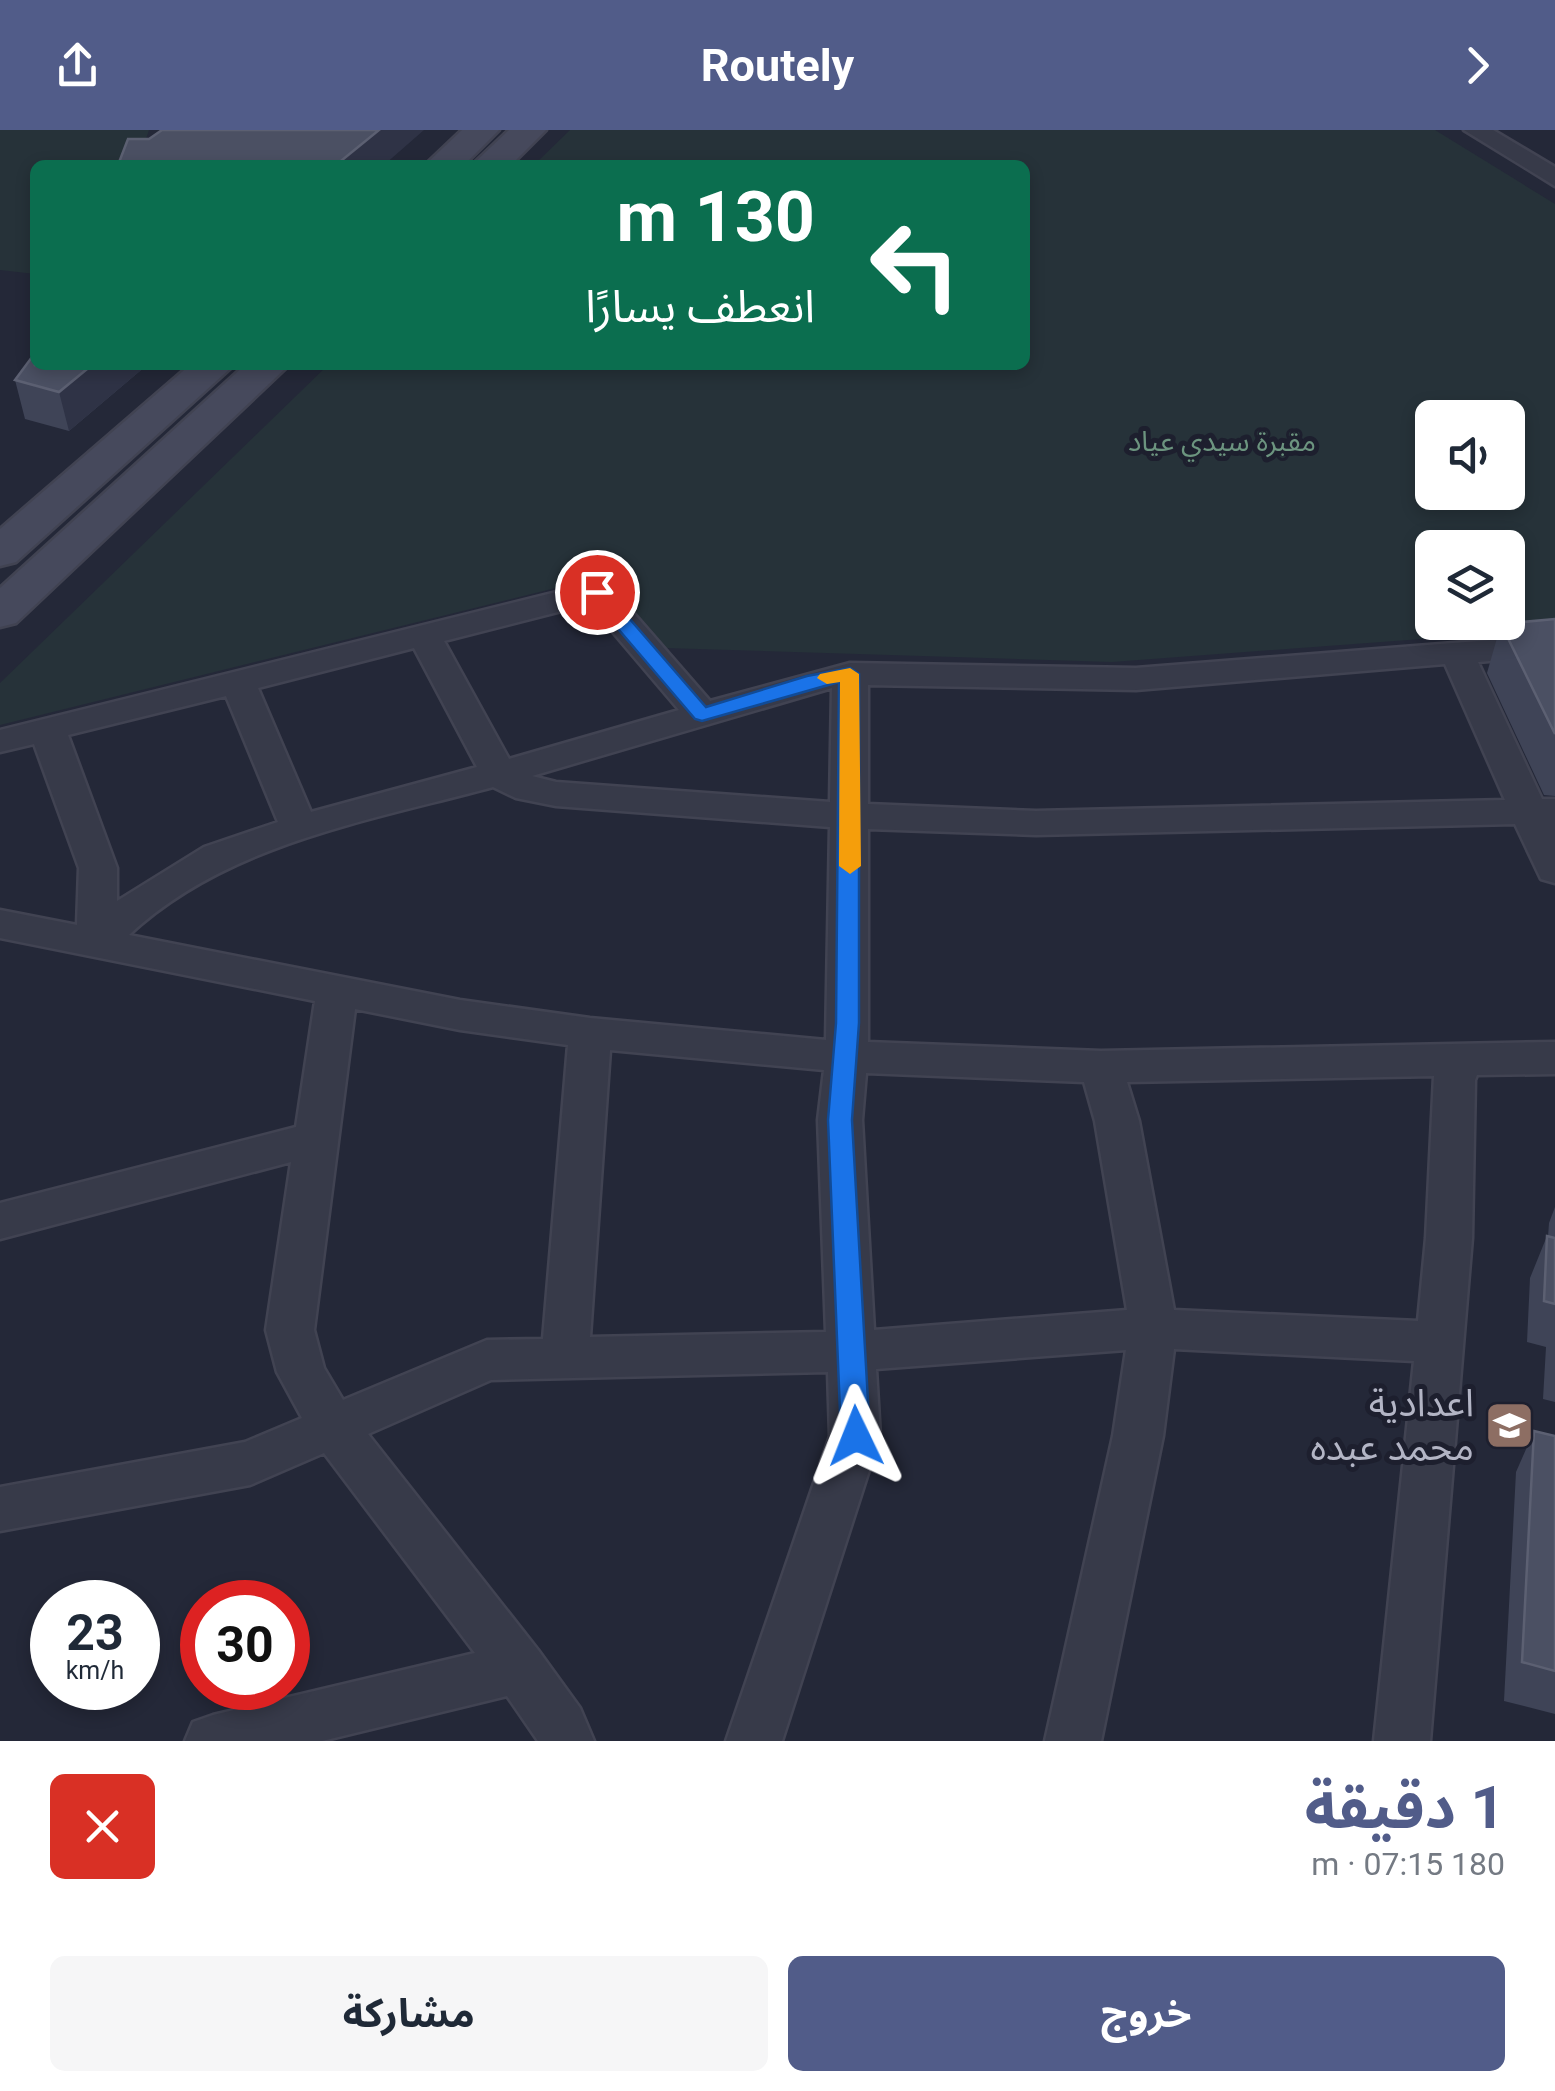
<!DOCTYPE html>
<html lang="ar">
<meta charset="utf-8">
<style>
:root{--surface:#fff;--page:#f6f6f7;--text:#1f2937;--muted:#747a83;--accent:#515c89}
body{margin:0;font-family:Roboto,"Noto Sans Arabic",sans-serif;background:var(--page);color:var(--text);direction:rtl;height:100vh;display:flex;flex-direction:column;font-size:38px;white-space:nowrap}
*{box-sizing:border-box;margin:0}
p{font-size:32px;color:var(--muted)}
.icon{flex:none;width:55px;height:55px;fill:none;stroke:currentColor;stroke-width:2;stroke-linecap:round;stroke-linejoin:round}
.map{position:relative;height:1611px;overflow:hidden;direction:ltr}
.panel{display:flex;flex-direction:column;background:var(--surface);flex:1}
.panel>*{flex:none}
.top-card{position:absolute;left:30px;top:30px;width:1000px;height:210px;border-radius:15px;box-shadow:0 5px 15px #0003;direction:rtl;background:#0b6e4f;color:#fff;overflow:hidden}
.fabs{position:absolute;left:1415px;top:270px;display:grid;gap:20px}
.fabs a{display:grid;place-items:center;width:110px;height:110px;border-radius:15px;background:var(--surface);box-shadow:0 5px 15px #0003;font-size:50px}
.speed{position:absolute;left:30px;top:1450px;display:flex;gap:20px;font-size:50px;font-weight:700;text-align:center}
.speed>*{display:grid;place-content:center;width:130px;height:130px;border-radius:50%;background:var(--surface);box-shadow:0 5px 15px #0003;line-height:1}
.speed small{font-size:25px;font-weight:400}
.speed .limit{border:15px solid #d22;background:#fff;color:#111}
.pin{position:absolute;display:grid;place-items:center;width:85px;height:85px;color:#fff;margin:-42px;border:5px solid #fff;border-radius:50%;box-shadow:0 2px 10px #0007}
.me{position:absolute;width:110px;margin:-55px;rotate:358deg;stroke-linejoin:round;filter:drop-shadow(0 0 8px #0008)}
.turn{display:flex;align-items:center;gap:35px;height:210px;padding:0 50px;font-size:45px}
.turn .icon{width:130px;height:130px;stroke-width:2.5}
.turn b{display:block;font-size:70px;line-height:85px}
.round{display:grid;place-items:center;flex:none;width:105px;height:105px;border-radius:15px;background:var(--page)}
.summary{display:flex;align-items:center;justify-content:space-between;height:170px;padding:0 50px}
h1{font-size:60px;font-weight:700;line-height:75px;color:var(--accent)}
.cta{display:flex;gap:20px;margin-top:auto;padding:20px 50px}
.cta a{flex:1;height:115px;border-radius:15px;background:var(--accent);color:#fff;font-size:40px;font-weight:700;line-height:115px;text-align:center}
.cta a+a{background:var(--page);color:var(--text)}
header{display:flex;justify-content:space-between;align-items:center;height:130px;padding:0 50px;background:var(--accent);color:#fff;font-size:45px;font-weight:700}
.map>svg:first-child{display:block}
.green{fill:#263239;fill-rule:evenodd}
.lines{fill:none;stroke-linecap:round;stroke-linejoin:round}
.minor-casing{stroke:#414352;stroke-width:5}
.secondary-casing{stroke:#414352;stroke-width:5}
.minor{fill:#373a49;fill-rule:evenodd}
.secondary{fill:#46495c;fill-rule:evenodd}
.wall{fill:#3f4457}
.shaded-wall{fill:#2f3346}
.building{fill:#4b5063;stroke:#5c6072;stroke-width:2.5}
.route{fill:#1a73e8;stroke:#114b97;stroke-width:2.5}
.slow{fill:#f59e0b}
.labels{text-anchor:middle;stroke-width:10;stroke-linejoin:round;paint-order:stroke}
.far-park-label{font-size:28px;fill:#6c947f;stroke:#1d1f2e}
.near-poi-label{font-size:38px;fill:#b3b5c5;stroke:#1d1f2e;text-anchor:end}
</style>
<header><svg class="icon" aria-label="forward" viewBox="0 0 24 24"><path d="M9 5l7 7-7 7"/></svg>Routely<svg class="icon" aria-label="share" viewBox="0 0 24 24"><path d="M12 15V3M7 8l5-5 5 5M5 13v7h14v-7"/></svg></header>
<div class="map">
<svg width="1555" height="1611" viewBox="0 0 1555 1611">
<rect width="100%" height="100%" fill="#242838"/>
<path class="green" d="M0,0H149L137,35H35V144L0,140Z
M570,0H1435L1555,74V499L1112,532L665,518L604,446L0,595V553L328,235H1025V35H534ZM1432,288H1508V362H1432ZM1432,418H1508V492H1432Z"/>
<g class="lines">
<defs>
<path id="minor" d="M1464,0H1493L1555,37V56Z
M597,452L609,455L710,571L850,533L1136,538L1555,505V525L1478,532L1542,669H1555V753L1541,749L1515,694L1036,705L868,699V912L1101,921L1555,912V944L1477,945L1475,950L1472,1108L1430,1611H1374L1414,1231L1174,1219L1163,1306L1101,1611H1045L1113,1306L1126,1220L876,1239L880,1306L782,1611H726L830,1306L828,1242L491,1250L368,1304L538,1520L580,1578L594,1611H538L507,1566L322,1611H185L193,1592L213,1585L475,1523L324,1323L250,1355L0,1401V1357L245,1312L302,1288L277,1242L266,1200L291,1032L0,1109V1073L296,997L315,871L0,808V780L77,795L79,738L34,614L0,622V600ZM589,474L679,580L509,629L444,511ZM414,518L477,637L311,682L258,558ZM1445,534L1505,670L1036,681L868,674V555L1136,560ZM832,558L830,672L556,652L532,646ZM226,566L278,692L204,717L117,771V738L68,605ZM493,657L516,668L556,676L830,697L826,910L590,888L460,870L129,805C226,714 368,691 493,657ZM355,879L460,900L568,915L543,1209L487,1210L343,1270L324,1238L314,1200ZM610,920L824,940L818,990L826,1202L590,1207ZM866,943L1084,952L1095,991L1127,1180L874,1200L862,990ZM1434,946L1426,1108L1418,1191L1174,1180L1139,991L1127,952Z"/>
<path id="secondary" d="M462,0H499L464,35H425Z
M509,0H546L511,35H472Z
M190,235H234L16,432L0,436V399Z
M245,235H289L16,493L0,497V458Z"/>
</defs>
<use href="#minor" class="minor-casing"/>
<use href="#secondary" class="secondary-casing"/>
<use href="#minor" class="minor"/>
<use href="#secondary" class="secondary"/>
</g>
<path class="wall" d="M147,235L69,301L25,289L15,250Z
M1555,489V666L1544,665L1487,543L1501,494Z
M1555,1077V1272L1543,1269L1546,1217L1527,1212L1530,1148L1547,1106L1548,1107L1549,1093Z
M1534,1301L1555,1306V1584L1504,1571L1516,1342Z"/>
<path class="shaded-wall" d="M379,0H424L384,35H336Z
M92,235H147L69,301L59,262Z"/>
<path class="building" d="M162,0H379L336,35H118L128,9H149Z
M35,223V235H92L59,262L15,250Z
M1555,489V604L1501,494Z
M1547,1106L1555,1108V1174L1544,1171Z
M1534,1301L1555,1306V1541L1522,1532Z"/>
<path class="route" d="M597,456L603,458L706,577L807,546L850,538L859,544V893L852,990L870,1306L865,1314L856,1318L846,1314L841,1306L828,990L836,893L839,552L702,591L695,589L590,466V458Z"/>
<path class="slow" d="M850,538L859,544L861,736L850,744L839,736L840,552L827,554L817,548L820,544Z"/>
<defs>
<symbol id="school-square" viewBox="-11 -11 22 22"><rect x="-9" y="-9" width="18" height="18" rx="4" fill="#8d6e63" stroke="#1d1f2e"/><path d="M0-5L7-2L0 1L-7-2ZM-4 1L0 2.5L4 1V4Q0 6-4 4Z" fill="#fff"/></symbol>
</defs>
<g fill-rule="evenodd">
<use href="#school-square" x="1482" y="1268" width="55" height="55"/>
</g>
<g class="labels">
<g class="far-park-label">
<text x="1222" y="321">مقبرة سيدي عياد</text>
</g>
<g class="near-poi-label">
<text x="1474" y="1286">اعدادية<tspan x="1474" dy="44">محمد عبده</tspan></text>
</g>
</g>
</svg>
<div class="fabs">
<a><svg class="icon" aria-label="sound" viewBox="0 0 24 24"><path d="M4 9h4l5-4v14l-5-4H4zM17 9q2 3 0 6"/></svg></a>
<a><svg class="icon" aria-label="layers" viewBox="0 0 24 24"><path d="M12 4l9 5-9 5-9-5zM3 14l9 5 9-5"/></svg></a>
</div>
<div class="speed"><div>23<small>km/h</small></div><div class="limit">30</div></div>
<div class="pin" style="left:597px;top:462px;background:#d93025"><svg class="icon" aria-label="arrive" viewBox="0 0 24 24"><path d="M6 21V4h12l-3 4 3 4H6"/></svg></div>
<svg class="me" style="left:856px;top:1306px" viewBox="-20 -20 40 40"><path d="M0-17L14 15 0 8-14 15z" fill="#1a73e8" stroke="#fff" stroke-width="4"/></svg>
<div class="top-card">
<div class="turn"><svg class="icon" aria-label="left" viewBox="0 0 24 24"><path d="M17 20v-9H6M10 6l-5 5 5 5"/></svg><div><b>130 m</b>انعطف يسارًا</div></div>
</div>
</div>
<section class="panel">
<div class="summary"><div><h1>1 دقيقة</h1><p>180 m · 07:15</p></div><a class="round" style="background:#d93025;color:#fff"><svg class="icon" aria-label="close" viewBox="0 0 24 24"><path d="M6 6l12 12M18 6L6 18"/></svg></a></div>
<div class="cta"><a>خروج</a><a>مشاركة</a></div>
</section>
